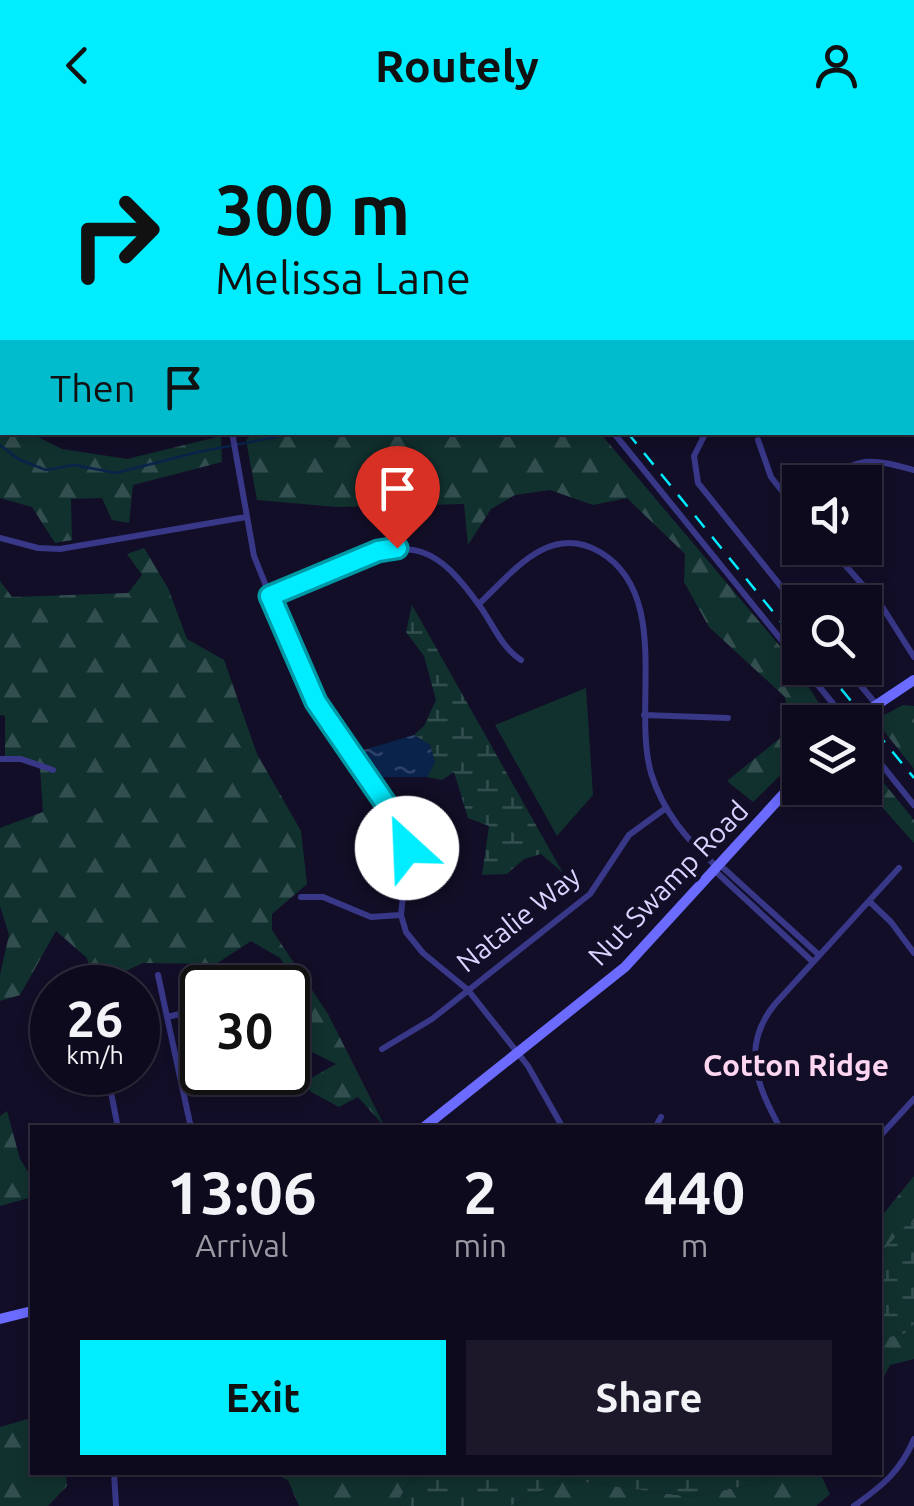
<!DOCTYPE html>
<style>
:root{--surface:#0e0a1d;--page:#1c182a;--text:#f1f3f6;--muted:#9b9aa4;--line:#2e2b3b;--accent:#00ecff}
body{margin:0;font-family:Ubuntu,sans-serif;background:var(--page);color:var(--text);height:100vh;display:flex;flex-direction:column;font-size:38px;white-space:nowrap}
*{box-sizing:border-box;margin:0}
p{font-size:32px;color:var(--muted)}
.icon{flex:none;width:55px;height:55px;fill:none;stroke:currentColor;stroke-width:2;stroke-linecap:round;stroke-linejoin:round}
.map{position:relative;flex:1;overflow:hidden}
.side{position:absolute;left:30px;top:995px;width:852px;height:350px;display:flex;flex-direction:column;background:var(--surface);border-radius:0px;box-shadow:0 5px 15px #0003,0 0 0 2px var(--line)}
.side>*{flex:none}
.banner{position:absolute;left:0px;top:0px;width:915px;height:305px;box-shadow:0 5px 15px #0003,0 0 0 2px var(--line);background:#00ecff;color:#111;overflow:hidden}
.controls{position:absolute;left:782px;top:335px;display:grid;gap:20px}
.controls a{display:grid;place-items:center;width:100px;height:100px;border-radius:0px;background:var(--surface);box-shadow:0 5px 15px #0003,0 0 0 2px var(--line);font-size:50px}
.speed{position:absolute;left:30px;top:835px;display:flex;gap:20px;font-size:50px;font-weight:700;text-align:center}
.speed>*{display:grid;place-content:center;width:130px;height:130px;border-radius:50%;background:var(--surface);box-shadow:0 5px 15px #0003,0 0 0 2px var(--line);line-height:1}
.speed small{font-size:25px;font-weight:400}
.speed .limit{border:5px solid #111;border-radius:15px;background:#fff;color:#111}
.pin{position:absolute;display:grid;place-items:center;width:85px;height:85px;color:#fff;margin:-102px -42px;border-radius:50% 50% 50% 0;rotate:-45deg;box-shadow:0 0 10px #0007}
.pin .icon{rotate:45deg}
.me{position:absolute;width:110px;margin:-55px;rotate:335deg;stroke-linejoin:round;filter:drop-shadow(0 0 8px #0008)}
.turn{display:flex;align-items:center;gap:35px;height:210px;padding:0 50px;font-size:45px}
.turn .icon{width:130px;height:130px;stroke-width:2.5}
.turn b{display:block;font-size:70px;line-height:85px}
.then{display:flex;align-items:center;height:95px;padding:0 50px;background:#0003;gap:20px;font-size:38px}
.eta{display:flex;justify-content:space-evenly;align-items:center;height:170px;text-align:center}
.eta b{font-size:60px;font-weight:600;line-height:70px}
.button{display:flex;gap:20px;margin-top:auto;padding:20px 50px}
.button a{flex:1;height:115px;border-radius:0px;background:var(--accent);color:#111;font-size:40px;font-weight:600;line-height:115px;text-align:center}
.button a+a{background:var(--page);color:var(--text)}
header{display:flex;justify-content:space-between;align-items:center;height:130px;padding:0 50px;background:var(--accent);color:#111;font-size:45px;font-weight:600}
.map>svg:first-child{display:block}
.grass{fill:#11312f}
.forest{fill:url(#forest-firs)}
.wetland{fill:url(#wetland-marsh)}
.water{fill:url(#water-ripples)}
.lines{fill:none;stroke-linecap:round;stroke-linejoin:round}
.stream{stroke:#0a234b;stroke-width:2.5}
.minor{stroke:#383788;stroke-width:6}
.secondary{stroke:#6b6bff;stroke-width:10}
.rail{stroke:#00ecff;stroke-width:2.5;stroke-dasharray:15 12;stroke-linecap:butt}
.route-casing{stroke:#0099a6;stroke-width:25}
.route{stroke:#00ecff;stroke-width:18}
.labels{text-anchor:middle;stroke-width:10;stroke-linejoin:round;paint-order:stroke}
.street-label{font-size:28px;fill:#d8d4ff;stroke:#120e27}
.neighbourhood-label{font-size:30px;font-weight:bold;fill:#ffd6f1;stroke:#120e27}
</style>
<header><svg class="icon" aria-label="back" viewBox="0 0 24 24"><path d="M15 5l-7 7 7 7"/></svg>Routely<svg class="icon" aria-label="person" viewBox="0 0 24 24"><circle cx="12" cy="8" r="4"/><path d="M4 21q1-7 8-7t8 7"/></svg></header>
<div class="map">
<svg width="914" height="1376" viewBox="0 0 914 1376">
<defs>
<pattern id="forest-firs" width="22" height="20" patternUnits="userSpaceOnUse" patternTransform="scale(2.5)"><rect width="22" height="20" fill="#11312f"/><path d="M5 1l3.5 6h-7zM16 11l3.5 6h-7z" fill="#334e4e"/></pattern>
<pattern id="wetland-marsh" width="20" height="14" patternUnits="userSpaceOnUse" patternTransform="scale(2.5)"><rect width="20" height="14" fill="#11312f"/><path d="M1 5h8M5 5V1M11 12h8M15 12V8" fill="none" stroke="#334e4e"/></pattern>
<pattern id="water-ripples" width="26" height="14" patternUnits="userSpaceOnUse" patternTransform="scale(2.5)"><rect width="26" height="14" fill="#0a234b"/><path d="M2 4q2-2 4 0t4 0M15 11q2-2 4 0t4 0" fill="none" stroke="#2d4266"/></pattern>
</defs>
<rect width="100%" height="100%" fill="#120e27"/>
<path class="grass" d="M586,558L593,665L557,706L495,595Z"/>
<path class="forest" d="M0,265L2,302L30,303L62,319L127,329L221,306L222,332L133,355L129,393L112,390L102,368L71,369L72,410L55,413L32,377L0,368Z
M254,303H600L790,528L831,592H800V626L753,672L727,651L790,600L785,567L709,497L684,452L685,424L627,368L593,375L550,360L515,365L491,379L468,415L464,374L337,377L257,370L246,310Z
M144,418L168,458L187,509L224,530L257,624L301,701L307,754L272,784V800L328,884L385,997L358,967L339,977L311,962L304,952L336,934L296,914L309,871L280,828L251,811L216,834L143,833L104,851L106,857H94L87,828L56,801L20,865L0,871V845L9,805L0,776V698L43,682L40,638L5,627V586L0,585V451L12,467L128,463L142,445L127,424Z
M903,575L914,576V639L875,590Z
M865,630L914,690V713L865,658Z
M7,981L20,1029L32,1048V1067L0,1076V986Z
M914,1046V1093L910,1092L880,1124V1088Z
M914,1194V1229L890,1235L880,1254V1207L903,1205Z
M31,1288L32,1342L66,1343L67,1356L48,1376H0V1297Z
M272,1343H436L409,1351L398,1372L401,1376H299L288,1350Z
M778,1343H820L830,1364L816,1376H510L565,1349L691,1367L758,1353Z"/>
<path class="wetland" d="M412,475L563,743L541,724L524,729L507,744L482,745L489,696L468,688L454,642L442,650L427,647L435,632L430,615L414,605L424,596L436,570L424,526L406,502Z
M910,1091L914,1093V1194L903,1205L880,1208V1124Z
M436,1342H778V1343L758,1353L691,1367L565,1349L510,1376H401L398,1372L409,1351Z"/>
<path class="water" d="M414,605L430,615L435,632L427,647H373L360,621Z"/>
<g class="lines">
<path class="stream" d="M0,315L18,329L46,340L74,335L116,343L198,322L303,302"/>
<path class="minor" d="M289,0V2
M369,0L371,2
M731,0V2
M816,0V2
M912,95H914
M0,226L2,225
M232,302L254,426L302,545L325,587L403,702L407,726L401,785L406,802L423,823L468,860L528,936L563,998
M613,302L800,533
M706,302L694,326L698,353L800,480
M758,310L771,347L800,384
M828,352C859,324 876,330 914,340
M0,408L38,418L60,419L246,387
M830,418L883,478L914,527
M269,467C296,455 322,444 348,433C414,406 438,418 479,475C493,494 501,517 521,530
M479,474C512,443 549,392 600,422C672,465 632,576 651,643C663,682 687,710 716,736
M804,538L848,592
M846,538L876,574
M644,585L728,588
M865,614L914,675
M0,629H21L53,640
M719,734L819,825
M714,740L813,832
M301,767H323L371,787L400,785
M869,771L891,792L914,823
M158,845L191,998
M252,858L271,845
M167,887L202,879
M382,919L432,889L590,764L629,705L666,678
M107,942L118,998
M655,998L661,987
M780,998C757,955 740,917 775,874L899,738
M880,1006L914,969
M114,1342L116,1376
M854,1376C882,1356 901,1341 914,1309"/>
<path class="secondary" d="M851,592L914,550
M423,998L625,837L800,646
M0,1189L32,1181"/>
<path class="rail" d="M384,0L386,2
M627,302L800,515
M824,538L914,648"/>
</g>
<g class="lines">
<defs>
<path id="route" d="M397,418L378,421L270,466L316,572L399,693L407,718"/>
</defs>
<use href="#route" class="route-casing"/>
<use href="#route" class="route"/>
</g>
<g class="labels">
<g class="street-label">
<text transform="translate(668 753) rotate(-46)" y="10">Nut Swamp Road</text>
<text transform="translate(518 789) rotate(-39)" y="10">Natalie Way</text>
</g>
<g class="neighbourhood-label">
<text x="796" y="946">Cotton Ridge</text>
</g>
</g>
</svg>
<div class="controls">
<a><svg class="icon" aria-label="sound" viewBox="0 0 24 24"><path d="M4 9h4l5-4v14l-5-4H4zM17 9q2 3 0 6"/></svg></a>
<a><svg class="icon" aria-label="search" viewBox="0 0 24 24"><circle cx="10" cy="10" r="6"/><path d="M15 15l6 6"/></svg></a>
<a><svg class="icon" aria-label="layers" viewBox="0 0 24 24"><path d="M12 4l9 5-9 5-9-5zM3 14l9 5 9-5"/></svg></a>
</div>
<div class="speed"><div>26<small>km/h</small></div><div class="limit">30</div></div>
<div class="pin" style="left:397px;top:418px;background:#d93025"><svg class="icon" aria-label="arrive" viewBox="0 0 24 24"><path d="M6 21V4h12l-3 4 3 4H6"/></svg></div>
<svg class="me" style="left:407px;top:718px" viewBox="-20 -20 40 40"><circle r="19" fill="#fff"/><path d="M0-13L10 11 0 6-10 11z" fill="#00ecff"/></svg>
<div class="banner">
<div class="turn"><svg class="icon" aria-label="right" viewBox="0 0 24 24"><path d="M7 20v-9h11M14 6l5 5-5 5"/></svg><div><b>300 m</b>Melissa Lane</div></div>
<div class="then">Then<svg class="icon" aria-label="arrive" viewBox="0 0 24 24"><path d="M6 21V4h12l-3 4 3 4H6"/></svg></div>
</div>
<section class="side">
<div class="eta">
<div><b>13:06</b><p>Arrival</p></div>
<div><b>2</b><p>min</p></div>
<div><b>440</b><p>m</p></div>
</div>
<div class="button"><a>Exit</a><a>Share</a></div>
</section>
</div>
